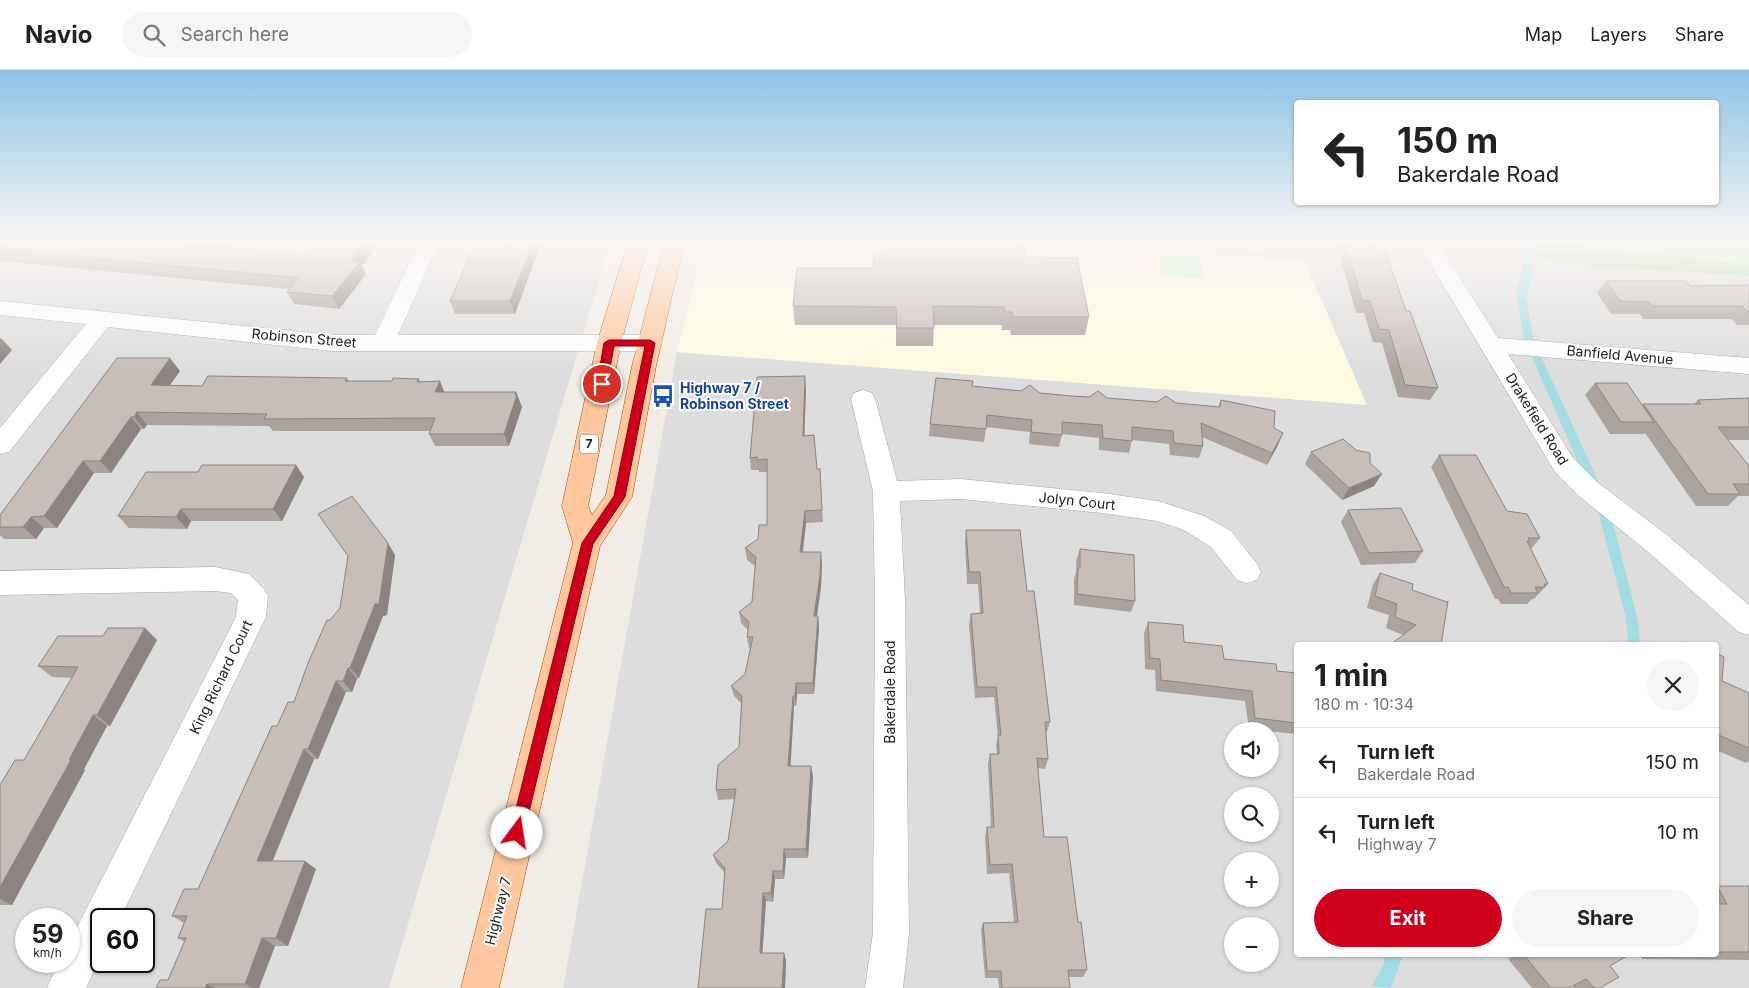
<!DOCTYPE html>
<meta charset="utf-8">
<style>
:root{--surface:#fff;--page:#f6f6f6;--text:#222;--muted:#767676;--line:#e0e0e0;--accent:#d0001d}
body{margin:0;font-family:Inter,sans-serif;background:var(--page);color:var(--text);height:100vh;display:flex;flex-direction:column;font-size:19px;white-space:nowrap}
*{box-sizing:border-box;margin:0}
p{font-size:16px;color:var(--muted)}
.icon{flex:none;width:28px;height:28px;fill:none;stroke:currentColor;stroke-width:2;stroke-linecap:round;stroke-linejoin:round}
.map{position:relative;flex:1;overflow:hidden}
.sheet{position:absolute;left:1294px;top:572px;width:425px;height:315px;display:flex;flex-direction:column;background:var(--surface);border-radius:5px;box-shadow:0 1px 4px #0004}
.sheet>*{flex:none}
.banner{position:absolute;left:1294px;top:30px;width:425px;height:105px;border-radius:5px;box-shadow:0 1px 4px #0004;background:#fff;color:var(--text);overflow:hidden}
.tools{position:absolute;left:1224px;top:652px;display:grid;gap:10px}
.tools a{display:grid;place-items:center;width:55px;height:55px;border-radius:50%;background:var(--surface);box-shadow:0 1px 4px #0004;font-size:25px}
.speed{position:absolute;left:15px;top:838px;display:flex;gap:10px;font-size:25px;font-weight:700;text-align:center}
.speed>*{display:grid;place-content:center;width:65px;height:65px;border-radius:50%;background:var(--surface);box-shadow:0 1px 4px #0004;line-height:1}
.speed small{font-size:12px;font-weight:400}
.speed .limit{border:2px solid #111;border-radius:8px;background:#fff;color:#111}
.pin{position:absolute;display:grid;place-items:center;width:42px;height:42px;color:#fff;margin:-21px;border:2px solid #fff;border-radius:50%;box-shadow:0 1px 5px #0007}
.me{position:absolute;width:55px;margin:-28px;rotate:14deg;stroke-linejoin:round;filter:drop-shadow(0 0 4px #0008)}
.turn{display:flex;align-items:center;gap:18px;height:105px;padding:0 20px;font-size:22px}
.turn .icon{width:65px;height:65px;stroke-width:2.5}
.turn b{display:block;font-size:35px;line-height:42px}
.round{display:grid;place-items:center;flex:none;width:52px;height:52px;border-radius:26px;background:var(--page)}
.headline{display:flex;align-items:center;justify-content:space-between;height:85px;padding:0 20px}
h1{font-size:30px;font-weight:700;line-height:38px}
.cta{display:flex;gap:10px;margin-top:auto;padding:10px 20px}
.cta a{flex:1;height:58px;border-radius:30px;background:var(--accent);color:#fff;font-size:20px;font-weight:700;line-height:58px;text-align:center}
.cta a+a{background:var(--page);color:var(--text)}
ul{padding:0;list-style:none}
li{display:flex;align-items:center;gap:15px;height:70px;padding:0 20px;border-top:1px solid var(--line)}
li div{flex:1}
li b{display:block;font-size:19px}
li em{font-style:normal}
header{display:flex;align-items:center;gap:30px;box-sizing:border-box;height:70px;padding:0 25px;background:var(--surface);border-bottom:1px solid var(--line)}
header strong{font-size:24px}
nav{display:flex;gap:28px;margin-inline-start:auto;font-size:18px}
.search{width:350px;height:45px;background:var(--page);display:flex;align-items:center;gap:12px;box-sizing:border-box;padding:0 18px;border-radius:28px;color:var(--muted);font-size:19px}
.map>svg:first-child{display:block}
.residential{fill:#dedddd;fill-rule:evenodd}
.education{fill:#fffbe1}
.religious{fill:#cecece}
.forest{fill:#b1d398}
.park{fill:#c4fdc0}
.parking{fill:#e0e0e0}
.water{fill:#a3dce1}
.lines{fill:none;stroke-linecap:round;stroke-linejoin:round}
.minor-casing{stroke:#a7a7a7;stroke-width:1}
.major-casing{stroke:#9c5300;stroke-width:1}
.minor{fill:#fff;fill-rule:evenodd}
.major{fill:#ffc79d;fill-rule:evenodd}
.wall{fill:#ada39e}
.shaded-wall{fill:#8d8481}
.building{fill:#c9bdb8;stroke:#8d8481}
.route{fill:#d0001d;stroke:#870013}
.labels{text-anchor:middle;stroke-width:4;stroke-linejoin:round;paint-order:stroke}
.shield{fill:#fff;stroke:#636363;stroke-width:1}
.shield-label{font-size:12px;font-weight:bold;fill:#202020}
.street-label{font-size:14px;fill:#202020;stroke:#fff}
.transit-label{font-size:14px;font-weight:bold;fill:#164399;stroke:#fff;text-anchor:start}
</style>
<header>
<strong>Navio</strong>
<div class="search"><svg class="icon" aria-label="search" viewBox="0 0 24 24"><circle cx="10" cy="10" r="6"/><path d="M15 15l6 6"/></svg>Search here</div>
<nav><a>Map</a><a>Layers</a><a>Share</a></nav>
</header>
<div class="map">
<svg width="1749" height="918" viewBox="0 0 1749 918">
<rect width="100%" height="100%" fill="#f1ece6"/>
<path class="residential" d="M0,173H610L389,918H0ZM26,849H69V891H26ZM101,849H144V891H101Z
M1297,173H1581L1749,195V918H563L677,282L1366,335ZM1296,575H1716V885H1296ZM1232,661H1270V699H1232ZM1232,726H1270V764H1232ZM1232,791H1270V829H1232ZM1232,856H1270V894H1232Z"/>
<path class="education" d="M705,173H1086L1304,190L1367,335L677,282Z"/>
<path class="religious" d="M1086,173H1297L1304,190Z"/>
<path class="forest" d="M1524,173H1749V206L1563,194L1533,187Z"/>
<path class="park" d="M1581,173H1749V195L1583,175Z
M1158,183L1199,185L1205,208L1162,206Z"/>
<path class="parking" d="M1106,173H1265L1268,185Z"/>
<path class="water" d="M1524,173H1545L1535,177L1532,185V207L1526,228L1534,271L1608,433L1638,551L1640,575H1628L1626,548L1596,433L1524,269L1516,220L1522,197L1521,182Z
M1384,885H1403L1391,918L1372,916L1384,894Z"/>
<g class="lines">
<defs>
<path id="minor" d="M419,173H439L398,265H650L658,268L662,273L658,278L650,281H332L108,257L9,382L0,384V358L86,254L0,245V231L332,265H375Z
M1418,173H1438L1498,268L1749,288V304L1508,284L1573,388L1597,412L1667,465L1749,535V565L1739,562L1647,481L1579,426L1555,402Z
M863,320L872,323L875,329L897,411L961,409L1102,423L1158,431L1204,446L1231,461L1257,494L1261,502L1257,510L1247,513L1237,510L1211,477L1184,460L1157,451L1102,443L961,429L900,431L905,530L909,863L903,918H865L873,863L875,530L873,421L851,329L854,323Z
M215,497L249,504L263,518L268,526L266,547L120,849H101V886L86,918H47L59,891H69V873L236,547L238,530L231,523L215,521L0,525V501Z"/>
<path id="major" d="M628,173H648L621,273L588,436L592,445L606,425L632,296L664,173H684L656,296L632,427L600,476L499,918H461L573,473L562,436L597,273Z"/>
</defs>
<use href="#minor" class="minor-casing"/>
<use href="#major" class="major-casing"/>
<use href="#minor" class="minor"/>
<use href="#major" class="major"/>
</g>
<path class="wall" d="M0,173L362,196L366,204L339,239L294,234L287,222L289,219L0,191Z
M541,173L515,244H455L450,231Z
M884,173H1023L1025,187L1089,247L1085,265H1011L1010,260H1002V255H934L933,276H896V255H795L793,236L873,198L885,183Z
M1336,173H1373L1376,182L1406,241L1438,318L1430,330L1398,327L1382,273L1373,272L1364,243H1356Z
M1606,211L1690,216L1749,215V255H1737L1732,249H1643L1640,244H1611L1597,223Z
M180,301L169,315L202,316L347,308L349,311H392L419,309L420,312L444,322H516L522,337L509,376H435L429,364L430,361H273L269,356L147,355L144,359H141L111,403H94L57,458H44L36,469H4L0,465V445Z
M1595,313L1642,335L1643,334H1694L1698,330L1749,328V370H1728L1749,396V426H1738L1728,436H1696L1645,363L1643,364H1610L1585,325Z
M972,316L1071,326L1176,333L1218,337L1221,330L1274,358L1278,375L1267,395L1202,367L1203,376L1199,388L1170,385L1169,374L1132,370L1129,383L1099,380V368L1062,364L1059,377L1029,374L1030,362L986,357L984,372L929,366L930,354Z
M806,319L804,366L817,399H820L823,452L806,453L803,482L822,494L821,517L817,546H818L819,558L814,624H797L796,636H794L790,696L813,706L808,788H786L784,809H775L773,832L766,831L762,883L786,890L785,918L722,839L725,803L716,793L713,785L728,771L735,729L718,730L716,720L739,677L742,634L734,626L731,616L745,604L750,578H749L747,567L748,560L741,553L739,542L752,532L755,496L747,490L745,478L758,469L767,455V402H759V400H751L750,388Z
M1311,382L1370,393L1374,416L1342,430L1305,394Z
M1439,385L1507,441L1540,468L1531,479L1548,514L1534,529H1532L1527,534H1501L1498,529H1495L1431,397Z
M296,395L304,407L282,451H191L187,459L129,458L118,446L198,402Z
M1348,440L1423,481L1415,493L1361,495L1341,452Z
M966,460L1027,521L1050,652L1047,662H1046L1048,689L1045,699L1038,698L1044,767L1078,852L1087,900L1083,907H1069L1070,918H999L998,908H985L981,860L983,853L1014,852L1009,803L987,804L985,767L987,757H991L988,694L990,684H997L996,675L998,667L994,627L975,628L969,555L971,544L980,543L978,514H967L965,472Z
M1080,479L1135,531L1131,542L1074,535V509L1076,502V491Z
M395,485L387,545L383,546L359,608L357,609L352,622H346L318,689H314L273,791L316,799L288,876H275L259,918H156L168,910L185,872L178,868L184,853L172,846L198,819L277,656L294,632L330,550Z
M1380,503L1412,520L1441,575L1403,565L1386,558L1389,545L1367,538L1373,514Z
M1148,552L1184,572L1224,589L1277,601L1296,603V664L1249,659L1245,631L1156,621L1155,600L1145,599L1144,563Z
M145,558L157,570L110,656H107L84,699L85,700L12,835H0V715L24,690L72,608L52,607L38,596L103,566Z
M1716,583L1722,611L1749,623V691L1746,693L1716,680Z
M1717,816H1749V890L1642,889L1640,885H1716V817Z
M1514,885H1623L1610,896L1600,918H1574L1572,916L1569,918H1532L1508,889Z"/>
<path class="shaded-wall" d="M364,173H380L362,196L366,204L339,239L332,226L350,191Z
M533,173H541L515,244L510,231Z
M1,268L12,280L0,294V269Z
M170,288L180,301L161,328L151,315Z
M805,306L806,319L804,378L803,366Z
M440,311L445,324L435,322Z
M516,322L522,337L509,376L504,364Z
M137,342L147,355L144,359L134,347Z
M131,347L141,359L111,403L100,391Z
M1283,363L1278,375L1267,395L1272,383Z
M83,391L94,403L57,458L44,446Z
M296,395L304,407L282,451L273,439Z
M1382,404L1374,416L1342,430L1349,418Z
M181,439L191,451L187,459L176,447Z
M805,441L806,453L801,494L800,482Z
M31,447L44,458L36,469L23,457Z
M388,473L395,485L387,545L383,546L359,608L350,598L375,534Z
M821,482L822,494L821,517L815,558L814,546Z
M818,546L819,558L814,624L813,613Z
M145,558L157,570L110,656L97,645Z
M348,598L357,609L352,622L343,611Z
M336,611L346,622L318,689L308,679Z
M796,613L797,624L796,636L795,626Z
M793,626L794,636L790,706L788,696Z
M93,645L107,656L84,699L85,700L12,835L0,829V817Z
M304,679L314,689L269,799L257,791Z
M811,696L813,706L808,788L806,779Z
M784,779L786,788L784,809L783,801Z
M305,791L316,799L288,876L276,868Z
M773,801L775,809L773,832L771,823Z
M763,823L766,831L762,890L760,883Z
M262,868L275,876L259,918H252L245,914Z
M784,883L786,890L785,918H782Z
M207,914L216,918H205Z"/>
<path class="building" d="M0,173H175L304,184L314,173H364L350,191L360,192L332,226L287,222L299,208L0,179Z
M476,173H533L510,231H450Z
M885,173H1023L1025,187L1077,188L1089,247H1013L1012,242H1005L1004,237L933,236L934,258H897L896,237L793,236L797,198H873L874,183H885Z
M1345,173H1373L1376,182L1386,183L1406,241H1410L1438,318L1405,315L1389,260L1379,259L1370,231L1362,230Z
M1606,211H1686L1690,216L1749,215V242H1748L1742,236H1653L1649,232L1620,231Z
M117,288H170L151,315L202,316L208,306L347,308L345,311H392L393,308L419,309L417,312L440,311L435,322H516L515,325H517L504,364H429L435,348L264,349L267,344L137,342L134,347H131L100,391H83L44,446L31,447L23,457H0V445Z
M805,306L803,366L814,365L817,399H820L822,440L805,441L800,482H821L820,505L814,546H818L813,613H796L795,626H793L788,696H811L806,779H784L783,801H773L771,823H763L760,883H784L782,918H698L706,839H722L725,798L713,785L728,771L736,719L716,720L718,695L739,677L742,626L731,616L745,604L753,567H747L749,552L739,542L752,532L756,487L745,478L758,469L759,455H767V389L757,390V387L750,388L757,307Z
M936,308L973,311L972,316L1021,321L1030,315L1040,323L1071,326L1089,327L1098,321L1107,328L1157,332L1166,326L1176,333L1220,337L1221,330L1275,341L1274,358L1283,363L1272,383L1201,353L1203,376L1174,373L1173,361L1132,357V371L1103,368L1102,355L1062,352V365L1031,362L1032,350L987,345L986,359L930,354Z
M1595,313H1627L1654,352H1621Z
M1749,328V357H1718L1749,396V414H1733L1740,424H1708L1643,334H1701L1698,330Z
M1343,369L1356,380L1370,383V393L1382,404L1349,418L1311,382Z
M1439,385H1476L1507,441L1527,444L1540,468H1528L1530,471H1527L1548,514H1544L1545,517H1535L1538,523H1511L1508,517H1504Z
M202,395H296L273,439H181L176,447L118,446L146,402H198Z
M352,426L388,473L379,534H375L350,598H348L343,611H336L308,679H304L257,791H305L276,868H262L245,914H207L205,918H156L160,910H168L186,868H178L187,846H172L184,819H198L272,656H277L288,632H294L308,593L327,550H330L340,538L348,486L318,444Z
M1401,438L1423,481L1369,483L1348,440Z
M966,460H1020L1027,521H1034L1050,652H1045L1048,689L1037,688L1044,767H1067L1078,852H1081L1087,900H1068L1070,918H1002L1001,901H987L983,853L1018,852L1012,794L990,795L987,757H994L990,684H999L998,665H1001L996,617H977L971,544L983,543L980,502H969Z
M1080,479L1134,485L1135,531L1077,524L1078,498H1080Z
M1380,503L1413,514L1412,520L1447,532L1448,531L1441,575H1390L1416,555L1395,547L1397,534L1375,526Z
M1148,552L1183,555L1184,572L1222,576L1224,589L1276,594L1277,601L1296,603V653L1255,648L1252,621L1161,610L1160,589L1150,588Z
M108,558H145L97,645H93L69,690H71L0,817V715L15,690H24L78,597L38,596L58,566H103Z
M1687,572L1695,575H1687Z
M1716,583L1724,587L1722,611L1749,623V678L1716,664Z
M1717,816H1749V882H1716V834H1727Z
M1524,885H1623L1625,887L1610,896L1619,907L1600,918H1595L1586,909L1569,918H1551Z"/>
<linearGradient id="sky" x2="0" y2="1"><stop stop-color="#8cc4e5"/><stop offset="0.57" stop-color="#f9f6f4"/><stop offset="1" stop-color="#f9f6f4" stop-opacity="0"/></linearGradient>
<rect width="1749" height="301" fill="url(#sky)"/>
<path class="route" d="M609,270H650L655,273L625,427L593,474L524,763L522,768L517,770L512,768L510,763L582,473L614,426L645,276H614L607,314L602,318L597,314L604,273Z"/>
<defs>
<symbol id="bus-bare" viewBox="-9 -9 18 18"><path d="M-5-6H5V4H4V6H2V4H-2V6H-4V4H-5ZM-3.5-4V0h7V-4ZM-3.5 1.2v1.5H-2V1.2ZM2 1.2v1.5H3.5V1.2Z" fill="#1a4fb4" stroke="#fff" stroke-width="2.5" paint-order="stroke"/></symbol>
</defs>
<g fill-rule="evenodd">
<use href="#bus-bare" x="647" y="310" width="32" height="32"/>
</g>
<g class="labels">
<rect class="shield" x="580" y="364.5" width="18" height="19" rx="4"/>
<g class="shield-label">
<text x="589" y="378">7</text>
</g>
<g class="street-label">
<text transform="translate(304 268) rotate(5)" y="5">Robinson Street</text>
<text transform="translate(1620 285) rotate(5)" y="5">Banfield Avenue</text>
<text transform="translate(1537 349) rotate(58)" y="5">Drakefield Road</text>
<text transform="translate(1077 431) rotate(6)" y="5">Jolyn Court</text>
<text transform="translate(221 607) rotate(-64)" y="5">King Richard Court</text>
<text transform="translate(890 622) rotate(-90)" y="5">Bakerdale Road</text>
<text transform="translate(498 841) rotate(-76)" y="5">Highway 7</text>
</g>
<g class="transit-label">
<text x="680" y="323">Highway 7 /<tspan x="680" dy="16">Robinson Street</tspan></text>
</g>
</g>
</svg>
<div class="tools">
<a><svg class="icon" aria-label="sound" viewBox="0 0 24 24"><path d="M4 9h4l5-4v14l-5-4H4zM17 9q2 3 0 6"/></svg></a>
<a><svg class="icon" aria-label="search" viewBox="0 0 24 24"><circle cx="10" cy="10" r="6"/><path d="M15 15l6 6"/></svg></a>
<a>+</a>
<a>−</a>
</div>
<div class="speed"><div>59<small>km/h</small></div><div class="limit">60</div></div>
<div class="pin" style="left:602px;top:314px;background:#d93025"><svg class="icon" aria-label="arrive" viewBox="0 0 24 24"><path d="M6 21V4h12l-3 4 3 4H6"/></svg></div>
<svg class="me" style="left:517px;top:763px" viewBox="-20 -20 40 40"><circle r="19" fill="#fff"/><path d="M0-13L10 11 0 6-10 11z" fill="#d0001d"/></svg>
<div class="banner">
<div class="turn"><svg class="icon" aria-label="left" viewBox="0 0 24 24"><path d="M17 20v-9H6M10 6l-5 5 5 5"/></svg><div><b>150 m</b>Bakerdale Road</div></div>
</div>
<section class="sheet">
<div class="headline"><div><h1>1 min</h1><p>180 m · 10:34</p></div><a class="round"><svg class="icon" aria-label="close" viewBox="0 0 24 24"><path d="M6 6l12 12M18 6L6 18"/></svg></a></div>
<ul>
<li><svg class="icon" aria-label="left" viewBox="0 0 24 24"><path d="M17 20v-9H6M10 6l-5 5 5 5"/></svg><div><b>Turn left</b><p>Bakerdale Road</p></div><em>150 m</em></li>
<li><svg class="icon" aria-label="left" viewBox="0 0 24 24"><path d="M17 20v-9H6M10 6l-5 5 5 5"/></svg><div><b>Turn left</b><p>Highway 7</p></div><em>10 m</em></li>
</ul>
<div class="cta"><a>Exit</a><a>Share</a></div>
</section>
</div>
